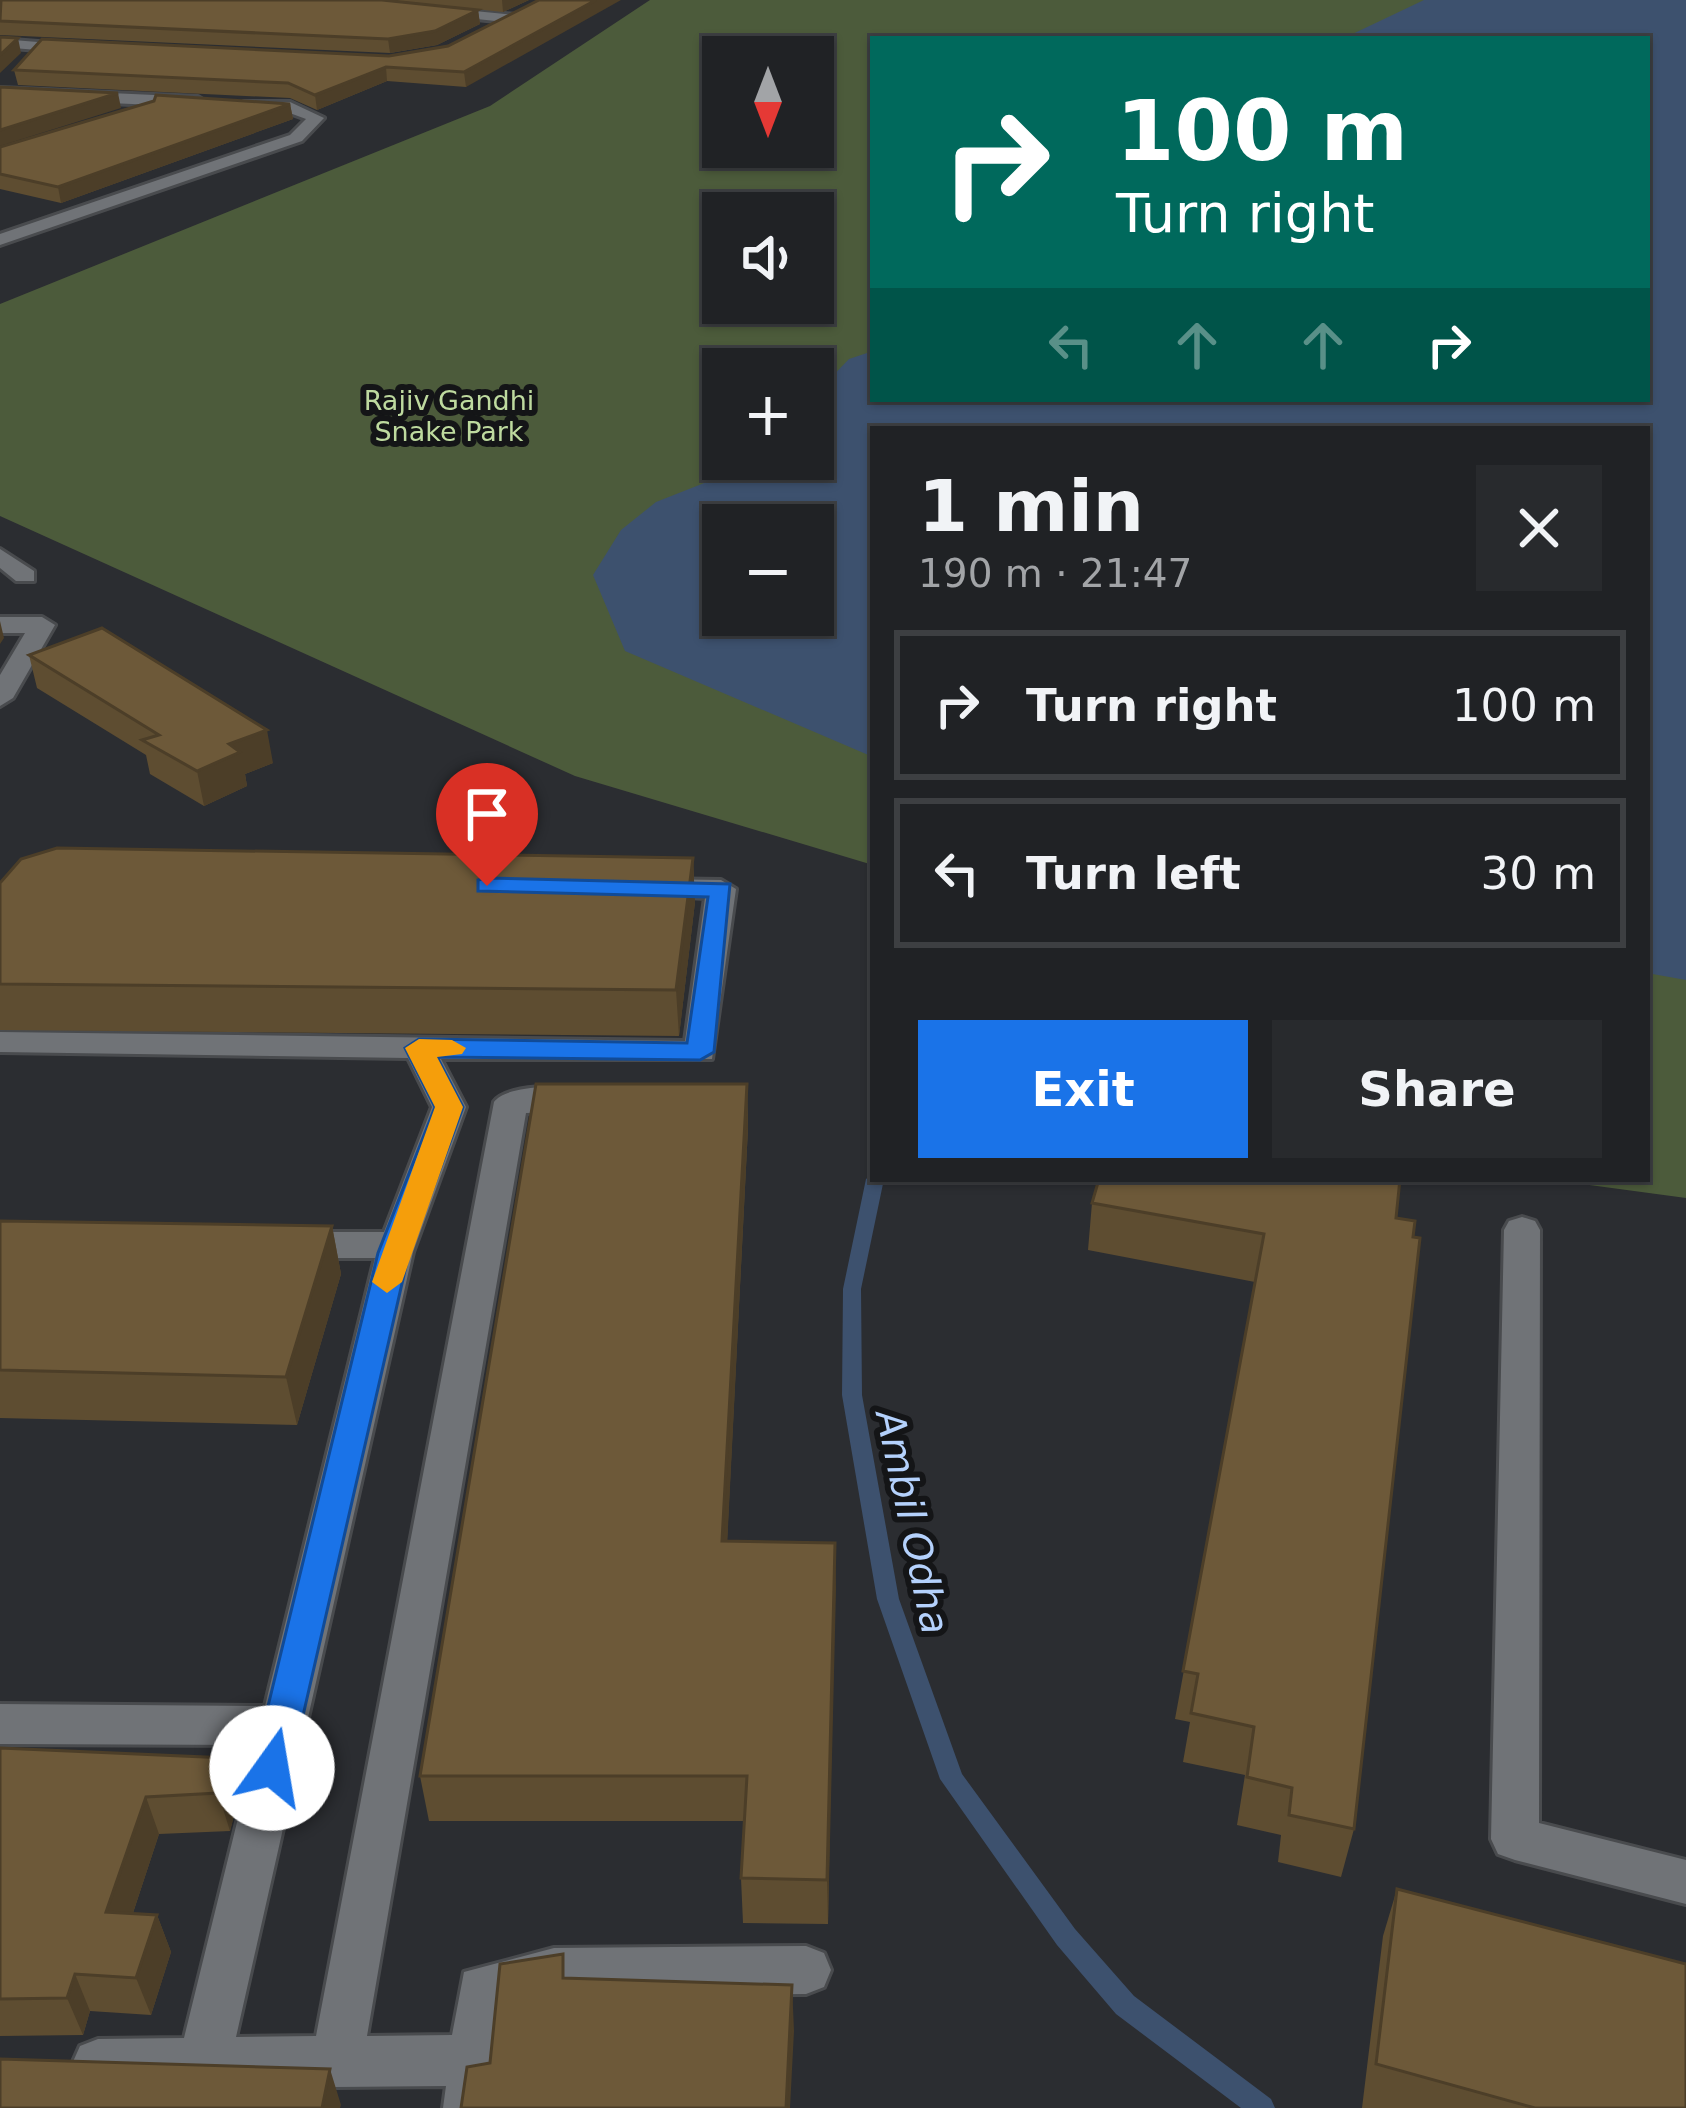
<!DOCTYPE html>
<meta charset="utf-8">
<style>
:root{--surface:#202225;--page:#282a2d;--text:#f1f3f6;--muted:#a2a4a7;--line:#3d3f42;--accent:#1a73e8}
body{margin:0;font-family:"DejaVu Sans",sans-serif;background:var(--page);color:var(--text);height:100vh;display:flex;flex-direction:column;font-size:45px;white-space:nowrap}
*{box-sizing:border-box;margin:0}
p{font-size:39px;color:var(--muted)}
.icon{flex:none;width:66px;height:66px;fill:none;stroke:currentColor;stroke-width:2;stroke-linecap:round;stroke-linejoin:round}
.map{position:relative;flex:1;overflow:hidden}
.sheet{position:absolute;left:870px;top:426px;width:780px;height:756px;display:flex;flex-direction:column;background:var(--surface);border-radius:0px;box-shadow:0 3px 9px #0004,0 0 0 3px var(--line)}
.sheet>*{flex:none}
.guide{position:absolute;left:870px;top:36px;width:780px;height:366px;border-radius:0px;box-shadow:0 3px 9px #0004,0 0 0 3px var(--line);background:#00695c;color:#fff;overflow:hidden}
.needle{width:78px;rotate:180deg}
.fabs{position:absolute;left:702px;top:36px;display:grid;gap:24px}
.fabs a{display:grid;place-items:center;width:132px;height:132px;border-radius:0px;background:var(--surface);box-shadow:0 3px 9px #0004,0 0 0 3px var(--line);font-size:60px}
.pin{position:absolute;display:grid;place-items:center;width:102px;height:102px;color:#fff;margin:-123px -51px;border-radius:50% 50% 50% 0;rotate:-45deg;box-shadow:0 0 12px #0007}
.pin .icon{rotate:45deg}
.me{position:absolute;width:132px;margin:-66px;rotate:13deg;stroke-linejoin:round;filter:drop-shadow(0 0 9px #0008)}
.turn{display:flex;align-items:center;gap:42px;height:252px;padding:0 48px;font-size:54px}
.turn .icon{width:156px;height:156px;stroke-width:2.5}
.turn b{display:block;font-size:84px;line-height:102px}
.lanes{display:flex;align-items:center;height:114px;padding:0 48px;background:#0003;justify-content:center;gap:60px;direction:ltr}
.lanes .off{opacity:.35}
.round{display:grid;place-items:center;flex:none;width:126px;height:126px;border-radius:0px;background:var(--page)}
.overview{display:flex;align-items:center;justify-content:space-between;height:204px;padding:0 48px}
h1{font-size:72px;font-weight:600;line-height:90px}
.button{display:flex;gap:24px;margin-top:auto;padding:24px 48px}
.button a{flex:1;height:138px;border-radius:0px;background:var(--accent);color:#fff;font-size:48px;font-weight:600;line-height:138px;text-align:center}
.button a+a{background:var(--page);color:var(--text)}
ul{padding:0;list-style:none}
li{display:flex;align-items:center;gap:36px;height:150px;margin:0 24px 18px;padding:0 24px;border:6px solid var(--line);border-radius:0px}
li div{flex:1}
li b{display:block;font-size:45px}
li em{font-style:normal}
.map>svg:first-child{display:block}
.green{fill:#4c5b3b;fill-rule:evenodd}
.water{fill:#3d516e;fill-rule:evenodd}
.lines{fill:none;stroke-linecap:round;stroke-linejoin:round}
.stream{fill:#3d516e;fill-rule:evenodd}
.minor-casing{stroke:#494b4e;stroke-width:6}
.tertiary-casing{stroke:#494b4e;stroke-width:6}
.minor{fill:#707377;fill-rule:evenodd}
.tertiary{fill:#707377;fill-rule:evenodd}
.wall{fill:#5e4d31}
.shaded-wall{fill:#4c3e28}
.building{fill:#6d5939;stroke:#4c3e28;stroke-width:3}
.route{fill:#1a73e8;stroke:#114b97;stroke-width:3}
.slow{fill:#f59e0b}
.labels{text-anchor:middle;stroke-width:12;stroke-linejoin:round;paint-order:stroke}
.far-park-label{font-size:27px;fill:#beda9f;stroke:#141517}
.near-water-label{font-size:39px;font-style:italic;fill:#b4d1fc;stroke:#141517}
</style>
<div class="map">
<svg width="1686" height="2108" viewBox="0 0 1686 2108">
<rect width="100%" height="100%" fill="#2b2d31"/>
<path class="green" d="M650,0H1686V1198L1545,1179H1647V429H873V865L575,776L0,516V304L490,106ZM873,39H1647V399H873ZM723,57H813V147H723ZM723,213H813V303H723ZM723,369H813V459H723ZM723,525H813V615H723Z"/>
<path class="water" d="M1424,0H1686V980L1647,973V429H873V757L625,651L593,575L621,530L656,502L765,459H813V396L849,359L873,351V399H1647V39H1342ZM723,525H813V615H723Z"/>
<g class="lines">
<path class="stream" d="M873,1174V1179H884L861,1289L862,1395L899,1599L962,1774L1075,1929L1134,1996L1271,2099L1275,2108H1241L1116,2014L1057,1945L940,1779L877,1599L842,1395L843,1289L866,1179Z"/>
<defs>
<path id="minor" d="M434,7L516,15L523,19L516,23L429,14Z
M0,88L198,97L206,102L198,107L0,98Z
M244,102H290L324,118L302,141L0,245V234L290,135L306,119L287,112L244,108Z
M0,549L34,571V581H16L0,568Z
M0,617H42L55,625L13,698L0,706V675L25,633H0Z
M650,879L721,880L736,889L712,1059H441L466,1107L413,1252L236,2037L316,2036L494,1102C507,1083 581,1082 595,1101L578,1112L526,1113L367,2036L452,2035L464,1972L554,1948L806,1946L824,1953L831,1970L824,1987L806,1994L554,1996L505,2007L495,2108H443L446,2086L98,2089L80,2082L72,2064L80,2046L98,2039L184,2038L256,1745L0,1744V1704L265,1706L375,1258H290L277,1254L272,1245L277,1236L290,1232H384L432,1107L408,1058L0,1052V1032L685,1041L705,898L639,894L635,888Z
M1522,1217L1535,1221L1540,1230L1539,1823L1686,1860V1904L1515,1860L1498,1854L1491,1839L1504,1230L1509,1221Z"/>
<path id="tertiary" d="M0,39L76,45L83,49L76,53L0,47Z"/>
</defs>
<use href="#minor" class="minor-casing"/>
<use href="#tertiary" class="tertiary-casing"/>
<use href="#minor" class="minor"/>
<use href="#tertiary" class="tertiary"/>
</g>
<path class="wall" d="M390,0H529L503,12Z
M539,0L466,87L387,81L317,110L290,98L18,85L14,70L389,56L448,46Z
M0,1L478,10L480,24L437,45L390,53L0,35Z
M290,104L293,119L61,203L0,189V147Z
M29,655L273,763L245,774L247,786L204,806L150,774L146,755L37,688Z
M693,858L695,902L679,1036L0,1030V883Z
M747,1084L748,1128L727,1542L835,1543L828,1924L743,1923L741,1878L745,1821H429L420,1776Z
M1092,1203L1396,1218L1354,1829L1341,1877L1278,1862L1281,1835L1237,1825L1245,1775L1183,1762L1190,1722L1175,1719L1255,1282L1088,1250Z
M0,1221L332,1226L341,1274L297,1425L0,1418Z
M0,1748L227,1758L239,1796L230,1831L159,1834L133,1913L157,1915L171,1952L151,2015L90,2011L83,2035L0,2036Z
M1397,1889L1686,2108H1362L1383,1936Z"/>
<path class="shaded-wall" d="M502,0H529L503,12Z
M596,0H621L466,87L464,72Z
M478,10L480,24L437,45L390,53L388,39Z
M18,38L21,53L0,73V55Z
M386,67L387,81L317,110L315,95Z
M118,93L121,108L0,146V130Z
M290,104L293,119L61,203L58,187Z
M0,621L4,638L0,644Z
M267,730L273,763L245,774L247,786L204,806L197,771L229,744Z
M693,858L695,902L679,1036L676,990Z
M747,1084L748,1128L725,1587L722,1541Z
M332,1226L341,1274L297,1425L286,1377Z
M835,1543L836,1589L828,1924L827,1880Z
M227,1758L239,1796L230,1831L218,1793Z
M146,1797L159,1834L121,1949L106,1912Z
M157,1915L171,1952L151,2015L136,1978Z
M75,1974L90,2011L83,2035L67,1998Z
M792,1985L794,2031L790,2108H786Z
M330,2069L341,2105L340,2108H322Z"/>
<path class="building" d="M382,0L478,10L435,31L388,39L0,21L1,0Z
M539,0H596L464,72L386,67L315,95L288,83L14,70L42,39L389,56L448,46Z
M0,37L18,38L0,55Z
M0,87L118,93L0,130Z
M156,95L290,104L58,187L0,174V147L154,101Z
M102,628L267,730L229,744L240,752L197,771L142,740L159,735L29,655Z
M57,848L693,858L676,990L0,984V883L21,859Z
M536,1084H747L722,1541L835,1543L827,1880L741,1878L747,1776H420Z
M1099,1179H1400L1396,1218L1415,1221L1413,1237L1420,1238L1354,1829L1289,1815L1292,1788L1247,1777L1254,1727L1191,1713L1198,1674L1183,1671L1264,1234L1092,1203Z
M0,1221L332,1226L286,1377L0,1370Z
M0,1748L227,1758L218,1793L146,1797L106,1912L157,1915L136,1978L75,1974L67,1998L0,1999Z
M1397,1889L1686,1964V2108H1535L1376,2064Z
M563,1954V1978L792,1985L786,2108H461L467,2067L490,2063L500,1964Z
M0,2059L330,2069L322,2108H0Z"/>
<path class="route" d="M487,878L730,884L714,1052L700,1060L437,1057L463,1107L409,1253L291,1768L286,1779L272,1784L259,1779L253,1768L378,1253L435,1107L405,1048L419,1039L687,1043L708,897L478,891V880Z"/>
<path class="slow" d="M419,1039L452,1040L466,1048L462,1054L437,1057L463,1107L402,1282L387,1293L372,1282L435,1107L405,1048Z"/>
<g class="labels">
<g class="far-park-label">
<text x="449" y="410">Rajiv Gandhi<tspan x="449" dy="31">Snake Park</tspan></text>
</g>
<g class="near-water-label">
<text transform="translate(913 1522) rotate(78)" y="14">Ambil Odha</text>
</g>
</g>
</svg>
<div class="fabs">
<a><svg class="needle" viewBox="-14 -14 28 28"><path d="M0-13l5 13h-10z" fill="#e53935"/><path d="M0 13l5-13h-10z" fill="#a2a4a7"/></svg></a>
<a><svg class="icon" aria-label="sound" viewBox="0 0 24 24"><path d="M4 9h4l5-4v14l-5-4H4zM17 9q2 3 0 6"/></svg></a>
<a>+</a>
<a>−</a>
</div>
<div class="pin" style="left:487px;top:886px;background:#d93025"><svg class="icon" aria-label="arrive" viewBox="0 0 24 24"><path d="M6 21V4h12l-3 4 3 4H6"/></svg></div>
<svg class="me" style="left:272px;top:1768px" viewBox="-20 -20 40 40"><circle r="19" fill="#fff"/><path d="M0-13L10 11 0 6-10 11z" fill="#1a73e8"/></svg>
<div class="guide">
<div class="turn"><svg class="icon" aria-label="right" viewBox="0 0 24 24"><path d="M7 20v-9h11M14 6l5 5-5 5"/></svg><div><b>100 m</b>Turn right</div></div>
<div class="lanes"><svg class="icon off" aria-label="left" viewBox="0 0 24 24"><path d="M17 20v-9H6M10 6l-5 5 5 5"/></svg><svg class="icon off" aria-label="ahead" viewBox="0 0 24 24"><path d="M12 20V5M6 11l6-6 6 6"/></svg><svg class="icon off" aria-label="ahead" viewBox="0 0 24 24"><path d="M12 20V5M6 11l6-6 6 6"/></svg><svg class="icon" aria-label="right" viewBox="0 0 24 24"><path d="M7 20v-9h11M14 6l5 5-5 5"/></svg></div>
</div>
<section class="sheet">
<div class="overview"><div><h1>1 min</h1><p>190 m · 21:47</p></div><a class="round"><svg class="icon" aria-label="close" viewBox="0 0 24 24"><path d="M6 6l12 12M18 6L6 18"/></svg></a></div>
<ul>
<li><svg class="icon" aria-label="right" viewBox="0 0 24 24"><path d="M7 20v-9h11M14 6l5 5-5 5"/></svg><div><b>Turn right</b></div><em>100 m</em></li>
<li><svg class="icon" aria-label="left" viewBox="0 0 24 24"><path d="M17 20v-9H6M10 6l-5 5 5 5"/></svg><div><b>Turn left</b></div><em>30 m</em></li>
</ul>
<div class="button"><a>Exit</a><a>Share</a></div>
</section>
</div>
